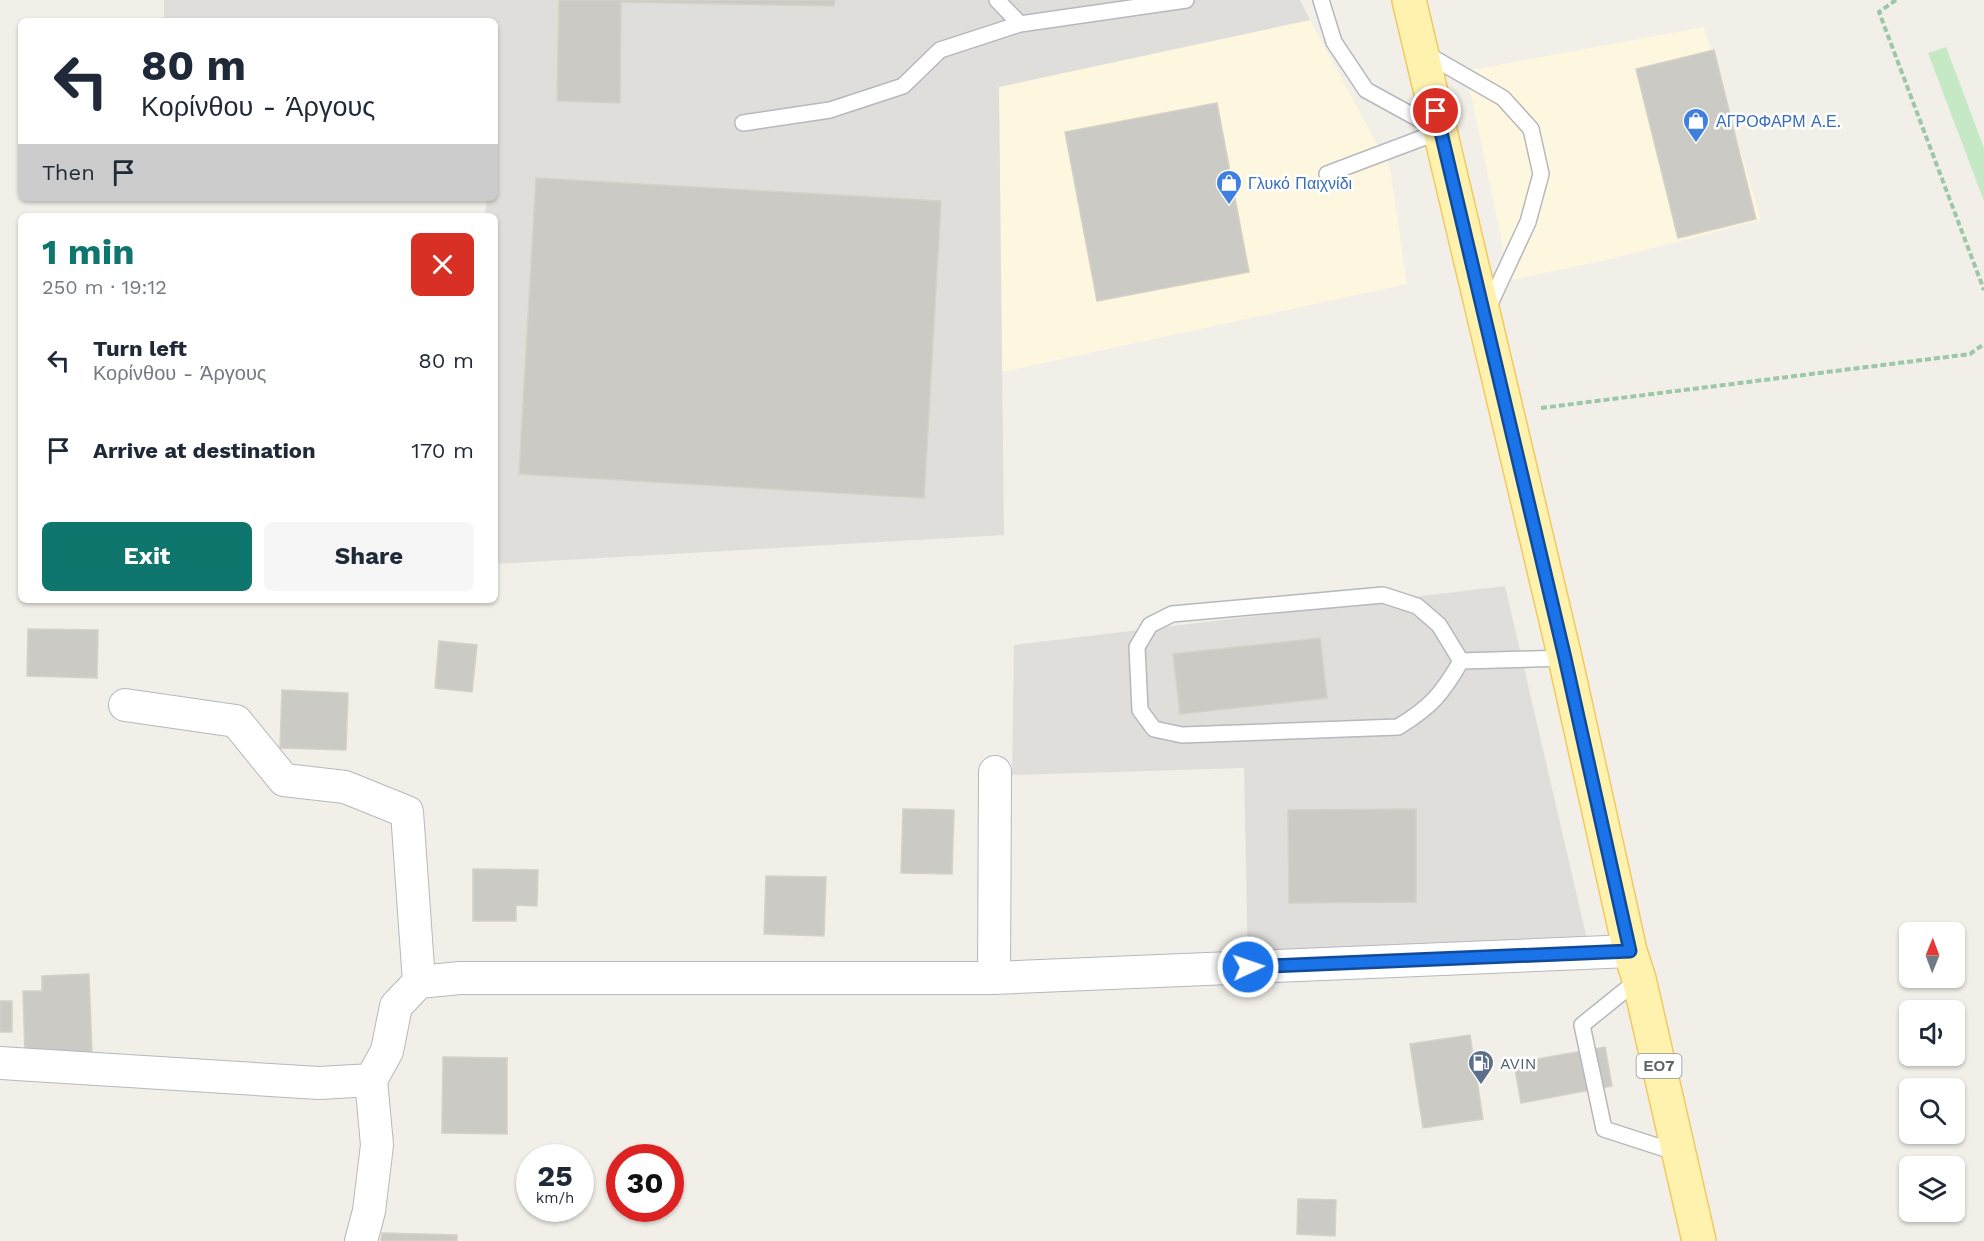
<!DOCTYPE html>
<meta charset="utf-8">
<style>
:root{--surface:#fff;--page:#f6f6f7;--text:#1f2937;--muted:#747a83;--accent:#0f766e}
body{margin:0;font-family:"Work Sans",sans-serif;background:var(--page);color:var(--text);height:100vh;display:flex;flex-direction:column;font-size:22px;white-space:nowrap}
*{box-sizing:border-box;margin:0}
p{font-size:20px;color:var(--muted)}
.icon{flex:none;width:33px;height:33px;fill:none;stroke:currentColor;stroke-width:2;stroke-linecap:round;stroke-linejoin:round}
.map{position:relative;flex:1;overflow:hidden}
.side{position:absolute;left:18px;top:213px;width:480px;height:390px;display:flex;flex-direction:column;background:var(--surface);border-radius:9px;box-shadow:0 2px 4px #0004}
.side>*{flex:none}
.hud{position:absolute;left:18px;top:18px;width:480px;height:183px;border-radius:9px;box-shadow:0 2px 4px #0004;background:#fff;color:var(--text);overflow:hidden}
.needle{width:39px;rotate:1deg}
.controls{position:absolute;left:1899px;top:922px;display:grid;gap:12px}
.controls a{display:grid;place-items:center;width:66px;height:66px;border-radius:9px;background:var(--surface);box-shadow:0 2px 4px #0004;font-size:30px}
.speed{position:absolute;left:516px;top:1144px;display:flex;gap:12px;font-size:30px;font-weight:700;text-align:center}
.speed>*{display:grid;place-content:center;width:78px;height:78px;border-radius:50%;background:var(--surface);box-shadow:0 2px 4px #0004;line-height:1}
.speed small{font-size:15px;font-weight:400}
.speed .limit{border:9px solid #d22;background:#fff;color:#111}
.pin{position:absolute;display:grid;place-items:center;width:51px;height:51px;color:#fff;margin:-26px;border:3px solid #fff;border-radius:50%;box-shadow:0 2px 6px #0007}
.me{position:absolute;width:66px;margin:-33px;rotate:87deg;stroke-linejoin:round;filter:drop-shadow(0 0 4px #0008)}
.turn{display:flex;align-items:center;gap:21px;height:126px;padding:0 24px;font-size:27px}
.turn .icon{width:78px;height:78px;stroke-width:2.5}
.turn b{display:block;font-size:42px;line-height:51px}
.then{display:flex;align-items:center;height:57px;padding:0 24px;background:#0003;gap:12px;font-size:22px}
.round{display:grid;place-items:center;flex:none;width:63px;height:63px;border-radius:9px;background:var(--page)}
.head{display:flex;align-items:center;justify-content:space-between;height:102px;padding:0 24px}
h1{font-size:36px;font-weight:700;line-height:45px;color:var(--accent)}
.button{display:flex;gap:12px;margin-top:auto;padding:12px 24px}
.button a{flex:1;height:69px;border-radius:9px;background:var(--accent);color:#fff;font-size:24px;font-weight:700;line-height:69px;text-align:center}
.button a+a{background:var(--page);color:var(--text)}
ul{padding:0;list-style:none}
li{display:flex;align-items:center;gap:18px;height:90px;padding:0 24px}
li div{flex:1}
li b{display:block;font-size:22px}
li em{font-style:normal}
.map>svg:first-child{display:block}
.commercial{fill:#fef7e0}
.industrial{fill:#e0deda}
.green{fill:#c5e8c5}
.building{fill:#cccac5;stroke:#d6d1c6;stroke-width:1.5}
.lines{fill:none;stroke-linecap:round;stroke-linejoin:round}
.service-casing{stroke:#b5b8bc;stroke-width:18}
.minor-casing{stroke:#b5b8bc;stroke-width:34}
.primary-casing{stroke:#f2c960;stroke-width:36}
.path{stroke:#9cc7a9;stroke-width:4;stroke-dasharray:6 3;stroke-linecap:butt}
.service{stroke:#fff;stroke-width:15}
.minor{stroke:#fff;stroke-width:32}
.primary{stroke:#fff2af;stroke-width:33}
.route-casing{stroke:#114b97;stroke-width:15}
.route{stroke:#1a73e8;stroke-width:10}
.labels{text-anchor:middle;stroke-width:5;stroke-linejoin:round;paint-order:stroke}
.shield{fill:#fff;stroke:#8f9295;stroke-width:1.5}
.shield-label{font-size:15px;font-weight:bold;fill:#5f6368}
.shop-label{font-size:16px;fill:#366cbe;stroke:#fff;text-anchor:start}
.service-label{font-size:16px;fill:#4e5e75;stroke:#fff;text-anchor:start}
</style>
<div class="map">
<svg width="1984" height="1241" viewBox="0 0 1984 1241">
<rect width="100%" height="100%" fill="#f1efe8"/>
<path class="commercial" d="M1310,20L1390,168L1407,284L1002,372L999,87Z
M1704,27L1761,220L1611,259L1510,280L1466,71Z"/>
<path class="industrial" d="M164,0H1300L1310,20L999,87L1004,535L495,564V216H485L487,198H495V21H164Z
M1505,586L1590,952L1248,967L1244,768L1012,775L1014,645Z"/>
<path class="green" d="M1946,47L1984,148V201L1928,53Z"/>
<path class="building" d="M559,0H835L834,6L621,2L620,103L557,101Z
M1714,50L1756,219L1678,238L1636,69Z
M1217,103L1249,272L1097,301L1065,132Z
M536,178L941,201L924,498L519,474Z
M28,629L98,630L97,678L27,676Z
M1320,638L1327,698L1180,714L1173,654Z
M439,641L477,645L472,692L435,688Z
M282,690L348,693L346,750L280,748Z
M903,809L954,810L952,874L901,873Z
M1416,809V902L1289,903L1288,810Z
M473,869L538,870L537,906L516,905V921H473Z
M766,876L826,877L824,936L764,934Z
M89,974L92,1053L25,1056L23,991H42V976Z
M0,1001H12V1032H0Z
M1470,1035L1483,1119L1423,1128L1410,1044Z
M1605,1047L1612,1086L1521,1103L1514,1063Z
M443,1057L507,1058V1134L442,1133Z
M1298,1199L1336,1200L1335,1236L1297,1234Z
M382,1233L457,1235V1241H381Z"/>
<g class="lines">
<defs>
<path id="service" d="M997,0L1020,24
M1321,0L1334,42L1366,90L1437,129
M1423,52L1503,98L1531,129L1541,174L1528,222L1487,310
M743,123L830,110L903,86L940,50L1020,24L1186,0
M1327,174L1441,131
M1461,661C1442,694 1431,707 1398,727L1182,735L1154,729L1140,710L1137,647L1150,625L1172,614L1383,595L1417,606L1439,625L1461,661L1565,658
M1639,979L1582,1025L1604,1129L1678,1153"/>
<path id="minor" d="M125,705L236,721L284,780L345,787L407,812L419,982
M994,978L995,772
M0,1063L319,1083L371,1080L387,1051L396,1006L419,982L460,978H994L1630,951
M361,1241L369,1211L377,1145L371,1080"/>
<path id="primary" d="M1409,0L1565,658L1630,951L1639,979L1699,1241"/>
</defs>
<use href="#service" class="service-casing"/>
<use href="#minor" class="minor-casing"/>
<use href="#primary" class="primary-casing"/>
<path class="path" d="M1896,0L1879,12L1984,290
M1541,408L1970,354L1984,344"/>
<use href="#service" class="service"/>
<use href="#minor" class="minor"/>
<use href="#primary" class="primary"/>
</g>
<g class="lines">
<defs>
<path id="route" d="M1248,967L1630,951L1565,658L1436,111"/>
</defs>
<use href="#route" class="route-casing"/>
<use href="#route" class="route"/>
</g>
<defs>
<symbol id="shop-pin" viewBox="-11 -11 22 30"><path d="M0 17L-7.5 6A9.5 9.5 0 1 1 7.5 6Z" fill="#3f7fe0" stroke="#fff"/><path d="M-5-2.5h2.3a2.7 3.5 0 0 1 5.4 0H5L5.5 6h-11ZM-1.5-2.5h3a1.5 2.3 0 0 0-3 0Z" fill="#fff"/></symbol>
<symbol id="fuel-pin" viewBox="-11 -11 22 30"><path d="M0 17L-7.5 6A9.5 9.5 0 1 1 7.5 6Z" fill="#5c6f8a" stroke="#fff"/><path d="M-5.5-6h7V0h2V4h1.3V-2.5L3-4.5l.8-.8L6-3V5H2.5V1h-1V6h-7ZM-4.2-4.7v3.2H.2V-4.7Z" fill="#fff"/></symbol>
</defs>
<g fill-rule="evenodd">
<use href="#shop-pin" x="1681" y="106" width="30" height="40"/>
<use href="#shop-pin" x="1214" y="168" width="30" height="40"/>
<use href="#fuel-pin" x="1466" y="1048" width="30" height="40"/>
</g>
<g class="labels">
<rect class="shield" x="1636.5" y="1054" width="45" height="24" rx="4.5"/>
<g class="shield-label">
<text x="1659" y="1071">ΕΟ7</text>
</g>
<g class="shop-label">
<text x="1716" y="127">ΑΓΡΟΦΑΡΜ Α.Ε.</text>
<text x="1248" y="189">Γλυκό Παιχνίδι</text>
</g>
<g class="service-label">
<text x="1500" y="1069">AVIN</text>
</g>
</g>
</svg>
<div class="controls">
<a><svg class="needle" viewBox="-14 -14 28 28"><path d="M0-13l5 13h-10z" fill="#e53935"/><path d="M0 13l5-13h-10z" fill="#747a83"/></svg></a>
<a><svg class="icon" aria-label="sound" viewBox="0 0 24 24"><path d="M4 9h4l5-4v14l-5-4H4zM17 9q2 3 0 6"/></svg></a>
<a><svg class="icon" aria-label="search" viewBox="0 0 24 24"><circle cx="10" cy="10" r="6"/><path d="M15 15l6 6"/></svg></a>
<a><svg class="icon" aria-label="layers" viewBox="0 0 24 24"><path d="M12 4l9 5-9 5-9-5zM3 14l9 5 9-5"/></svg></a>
</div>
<div class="speed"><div>25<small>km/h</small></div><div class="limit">30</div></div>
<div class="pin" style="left:1436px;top:111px;background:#d93025"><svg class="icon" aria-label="arrive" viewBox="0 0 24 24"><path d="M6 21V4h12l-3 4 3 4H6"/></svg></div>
<svg class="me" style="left:1248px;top:967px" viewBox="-20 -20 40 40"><circle r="17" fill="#1a73e8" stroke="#fff" stroke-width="3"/><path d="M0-11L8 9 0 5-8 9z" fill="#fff"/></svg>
<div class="hud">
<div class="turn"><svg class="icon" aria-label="left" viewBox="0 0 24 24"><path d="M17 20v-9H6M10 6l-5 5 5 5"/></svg><div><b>80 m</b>Κορίνθου - Άργους</div></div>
<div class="then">Then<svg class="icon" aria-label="arrive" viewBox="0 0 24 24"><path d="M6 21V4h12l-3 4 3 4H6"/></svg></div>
</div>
<section class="side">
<div class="head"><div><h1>1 min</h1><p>250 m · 19:12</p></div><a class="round" style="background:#d93025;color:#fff"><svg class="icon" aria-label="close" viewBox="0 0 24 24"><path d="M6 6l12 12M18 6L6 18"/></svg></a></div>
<ul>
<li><svg class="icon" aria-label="left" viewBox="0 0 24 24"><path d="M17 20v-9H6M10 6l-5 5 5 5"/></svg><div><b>Turn left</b><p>Κορίνθου - Άργους</p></div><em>80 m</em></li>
<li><svg class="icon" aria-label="arrive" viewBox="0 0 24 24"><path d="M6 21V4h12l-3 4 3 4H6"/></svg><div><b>Arrive at destination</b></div><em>170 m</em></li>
</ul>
<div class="button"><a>Exit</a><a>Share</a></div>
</section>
</div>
